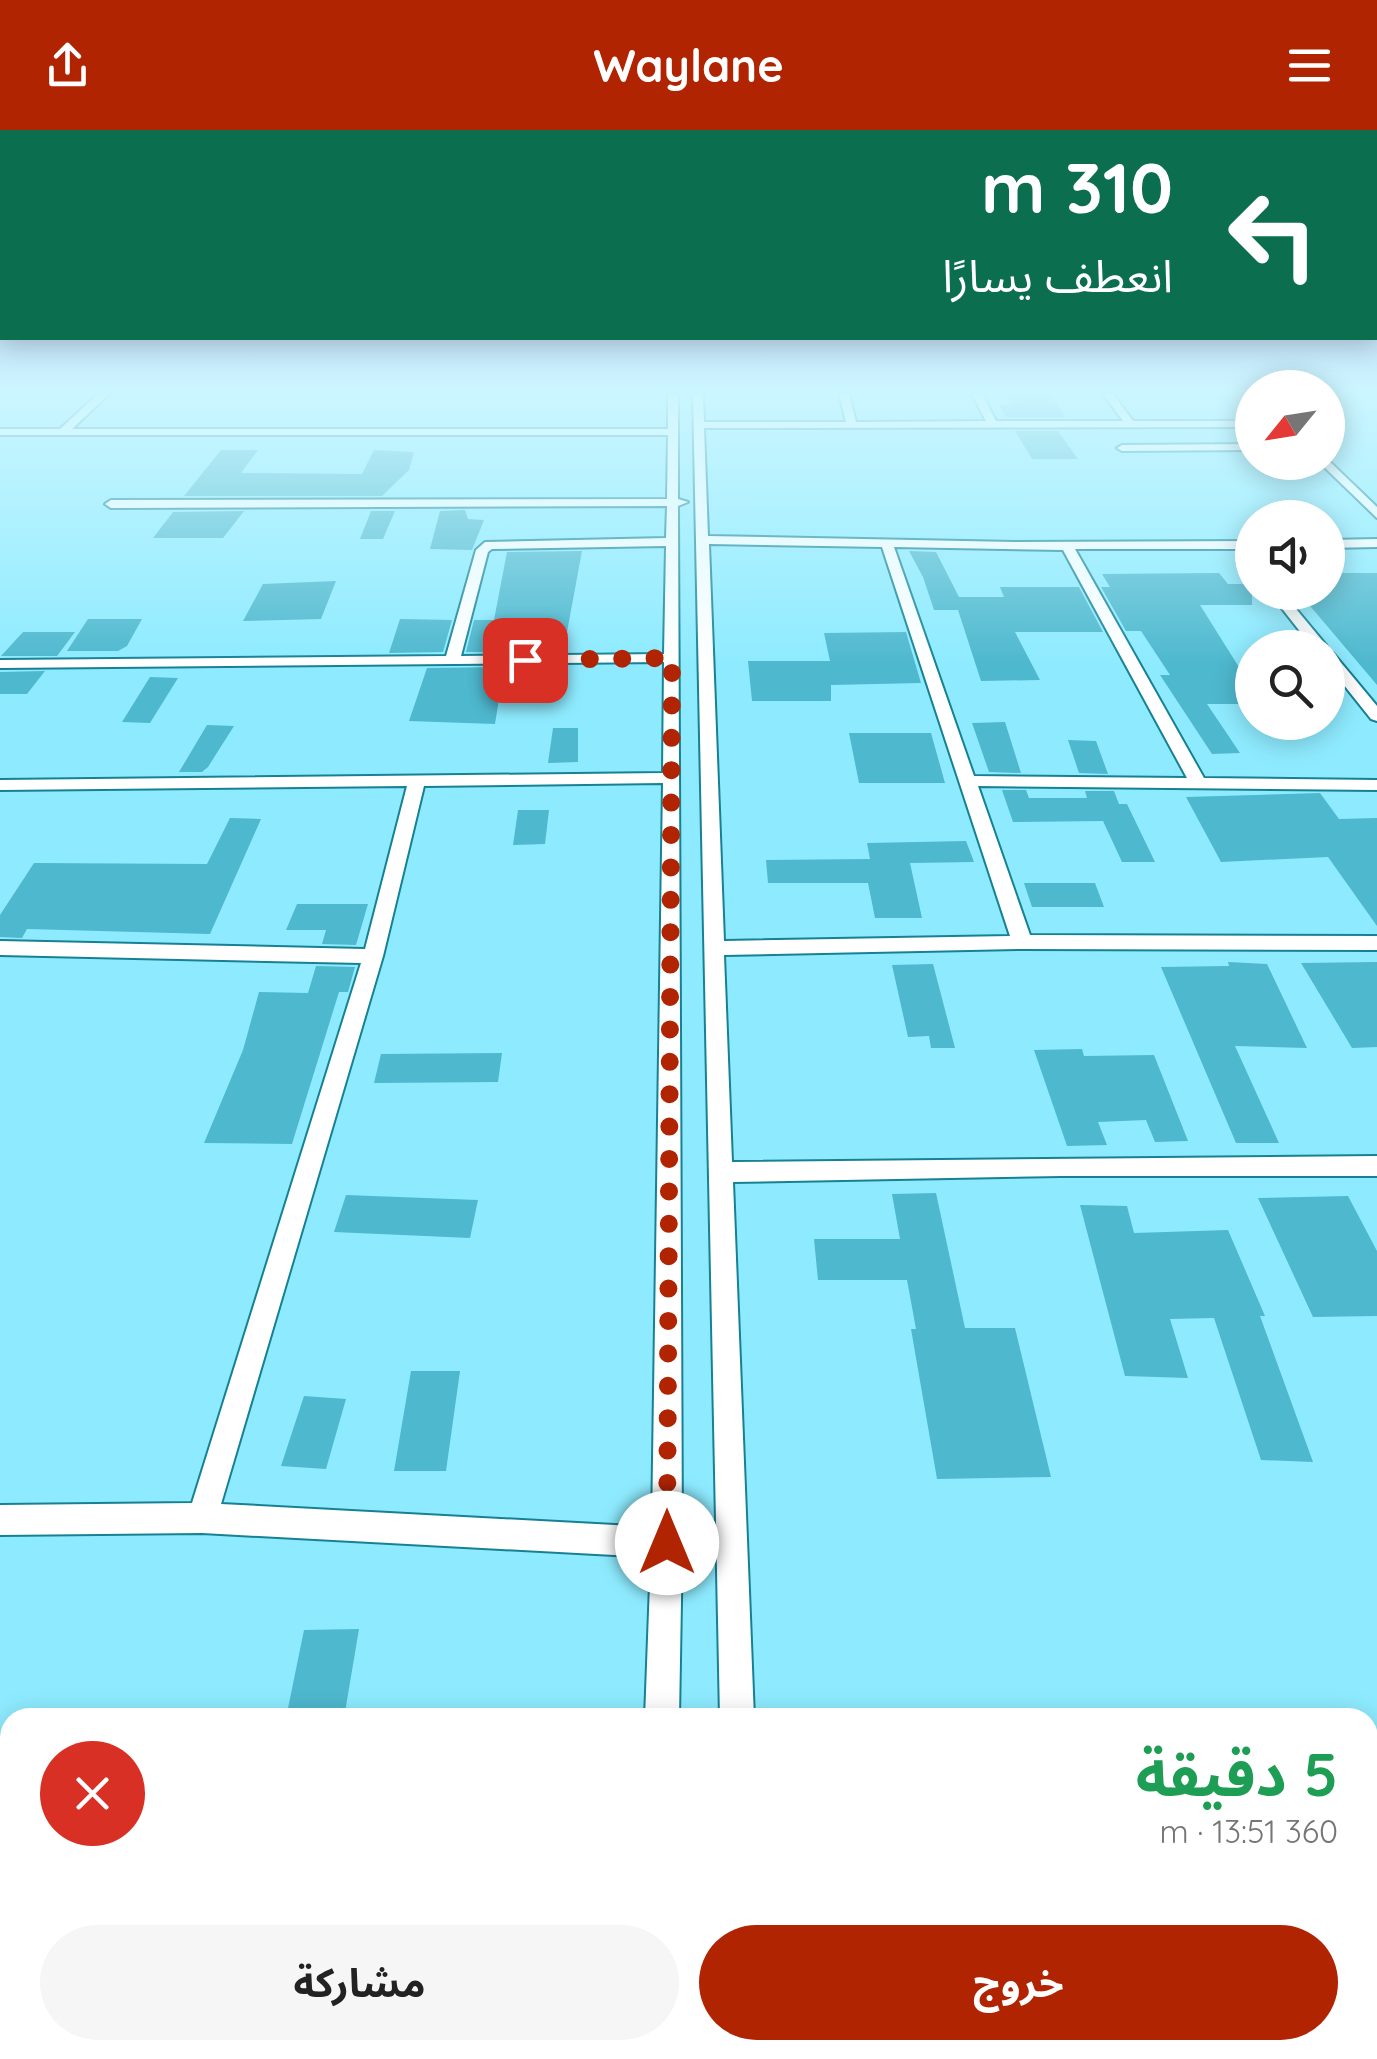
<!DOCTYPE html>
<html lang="ar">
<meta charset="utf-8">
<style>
:root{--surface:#fff;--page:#f6f6f6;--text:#222;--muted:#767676;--accent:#b12402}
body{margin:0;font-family:Quicksand,"Noto Sans Arabic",sans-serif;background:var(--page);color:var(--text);direction:rtl;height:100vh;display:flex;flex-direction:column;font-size:38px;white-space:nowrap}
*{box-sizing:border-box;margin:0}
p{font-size:32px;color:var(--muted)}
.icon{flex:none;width:55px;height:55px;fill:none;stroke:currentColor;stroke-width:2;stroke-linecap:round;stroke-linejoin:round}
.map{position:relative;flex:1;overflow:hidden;direction:ltr}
.drawer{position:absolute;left:0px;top:1578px;width:1378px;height:352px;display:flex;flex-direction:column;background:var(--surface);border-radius:30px 30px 0 0;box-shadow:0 5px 25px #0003;direction:rtl}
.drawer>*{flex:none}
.guide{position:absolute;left:0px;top:0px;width:1378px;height:210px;box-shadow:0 5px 25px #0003;direction:rtl;background:#0b6e4f;color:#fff;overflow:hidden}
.needle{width:65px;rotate:240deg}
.tools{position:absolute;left:1235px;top:240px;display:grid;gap:20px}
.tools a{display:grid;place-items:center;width:110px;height:110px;border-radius:50%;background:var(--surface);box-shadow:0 5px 25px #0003;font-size:50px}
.pin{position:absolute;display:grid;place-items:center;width:85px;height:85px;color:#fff;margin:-42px;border-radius:20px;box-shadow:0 5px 15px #0006}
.me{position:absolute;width:110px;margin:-55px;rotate:0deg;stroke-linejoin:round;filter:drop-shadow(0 0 8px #0008)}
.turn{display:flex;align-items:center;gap:35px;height:210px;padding:0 40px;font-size:45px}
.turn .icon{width:130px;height:130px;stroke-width:2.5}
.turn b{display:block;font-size:70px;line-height:85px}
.round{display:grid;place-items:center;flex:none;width:105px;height:105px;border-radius:52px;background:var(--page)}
.head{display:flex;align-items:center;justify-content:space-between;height:170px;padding:0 40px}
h1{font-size:60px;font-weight:700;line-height:75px;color:#1e9e55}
.action{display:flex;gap:20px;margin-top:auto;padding:20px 40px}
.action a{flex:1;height:115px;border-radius:60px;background:var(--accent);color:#fff;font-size:40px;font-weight:700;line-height:115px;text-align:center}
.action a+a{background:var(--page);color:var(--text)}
header{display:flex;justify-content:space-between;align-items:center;height:130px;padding:0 40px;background:var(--accent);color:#fff;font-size:45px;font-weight:700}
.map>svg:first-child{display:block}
.building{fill:#4eb8ce}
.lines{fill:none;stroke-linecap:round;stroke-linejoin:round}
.minor-casing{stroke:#178194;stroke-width:4}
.minor{fill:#fff;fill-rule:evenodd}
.route{stroke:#b12402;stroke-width:18;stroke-dasharray:0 32.4}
</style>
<header><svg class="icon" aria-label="menu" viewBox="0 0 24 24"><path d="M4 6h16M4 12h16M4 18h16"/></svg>Waylane<svg class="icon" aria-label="share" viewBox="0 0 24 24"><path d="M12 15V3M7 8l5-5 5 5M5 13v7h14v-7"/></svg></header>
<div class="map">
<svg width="1377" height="1929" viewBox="0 0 1377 1929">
<rect width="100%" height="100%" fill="#8eebff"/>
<path class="building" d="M1009,264H1051L1065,287H1006L999,275L1009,276Z
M1015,301H1058L1078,329H1032Z
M221,320H258L241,343L362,344L374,320L414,322L409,340L382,366H184Z
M465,380L468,389L484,390L472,420L430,419L440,381Z
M244,381L223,408H153L173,382Z
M371,381H395L383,409H360Z
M582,421L567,502L535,501L528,515H507L506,522H466L474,490H494L507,422Z
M909,421L936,422L959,467H1004L1000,457H1079L1103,502H1015L1040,550L981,551L958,480H934L923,447Z
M1219,443L1228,454H1252V475H1200L1252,558V574H1207L1240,623L1212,624L1160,545H1170L1141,501H1126L1101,457H1110L1102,444Z
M1328,443H1377V555L1300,464H1328Z
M336,451L321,489L243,491L263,454Z
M88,489H142L127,516L118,521H67Z
M400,489L452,490L443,522L389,523Z
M23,502H75L57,526H1Z
M906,502L921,553L831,555V571H752L748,531H830L824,503Z
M504,537L495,594L409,591L427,538Z
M45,541L27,564H0V542Z
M150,547L178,548L150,593L122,592Z
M1005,592L1021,643L989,642L972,593Z
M207,595L234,596L208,637L202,642H179Z
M553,598H578V632L548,633Z
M849,603H931L945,653H859Z
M1068,610L1096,611L1108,644L1079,643Z
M1002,660H1026L1029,668H1087L1085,661H1114L1119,674H1127L1155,732H1122L1103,691L1013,692Z
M1320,663L1339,689L1377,688V796L1328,727L1221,732L1186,667Z
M518,680H549L545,714L513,715Z
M230,688L261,689L210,804L27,799L22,808L0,807V785L34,733L207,734Z
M966,711L974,732L910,733L922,788H875L868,753H768L766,730L870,729L867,713Z
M1024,753H1095L1104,777H1032Z
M297,774H368L356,815L322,814L326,800H286Z
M1228,832L1267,834L1307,918L1235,916L1279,1013H1236L1161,837L1229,836Z
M1377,832V917L1352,918L1301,833Z
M933,834L955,918H931L929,906L908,907L892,835Z
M316,836L355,837L348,862H339L292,1014L204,1013L243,920L259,862L308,863Z
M1082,919L1084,926L1154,925L1188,1011L1155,1012L1146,990L1098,992L1107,1015L1067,1016L1034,920Z
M502,923L498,952L374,953L381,924Z
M936,1063L965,1198H1015L1051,1347L937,1349L911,1199H916L907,1150H818L814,1109H900L892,1064Z
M346,1065L478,1070L470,1108L334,1102Z
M1348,1066L1377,1121V1186L1313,1187L1258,1068Z
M1080,1075L1127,1076L1134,1103L1228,1100L1265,1186H1260L1313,1332L1261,1330L1214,1188L1170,1189L1188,1248L1125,1246Z
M411,1241H460L446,1341H394Z
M304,1266L346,1269L326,1339L281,1336Z
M359,1499L344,1588H286L304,1500Z"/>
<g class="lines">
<defs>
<path id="minor" d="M98,264H109L72,299H668V264H678V369L688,372L678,376L682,1413L679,1588H645L651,1427L202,1403L0,1405V1375L192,1373L361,833L0,825V811L365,819L407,656L0,660V650L663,643L664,532L0,538V530L446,526L476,420L485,412L666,408L667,376L111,378L105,374L111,370L667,369L668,305H0V299H60ZM666,416L664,524L461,526L488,422L492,419ZM663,653L652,1397L221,1374L383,826L424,656Z
M693,264H703L704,292H846L839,264H849L856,292L986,291L972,264H982L996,291H1123L1103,264H1113L1133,291H1252V297L704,298L708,406L1015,412L1252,411V419H1075L1204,648L1377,650V660L978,656L1030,805L1377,806V820L1022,819L724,825L732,1032L1377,1026V1046H1061L733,1052L754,1588H720ZM709,414L882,417L1010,806L724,811ZM894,417L1063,420L1187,648L974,646Z
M1252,314V320L1122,321L1117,318L1122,315Z
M1328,330L1377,377V388L1319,332Z
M1377,409V417L1328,418V410Z
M1269,462H1282L1326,515L1328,518V519L1313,518Z
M1328,522L1333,523L1377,576V591L1371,589L1328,535Z
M634,1920H674V1929H634Z
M726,1920H766V1929H726Z"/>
</defs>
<use href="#minor" class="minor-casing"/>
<use href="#minor" class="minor"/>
</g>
<linearGradient id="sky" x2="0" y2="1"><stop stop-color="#a39bdd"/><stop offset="0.49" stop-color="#ccf6ff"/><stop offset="1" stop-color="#ccf6ff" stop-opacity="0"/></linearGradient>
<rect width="1377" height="534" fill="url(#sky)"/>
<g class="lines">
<path class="route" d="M525,530L672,528L667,1413"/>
</g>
</svg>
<div class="tools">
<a><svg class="needle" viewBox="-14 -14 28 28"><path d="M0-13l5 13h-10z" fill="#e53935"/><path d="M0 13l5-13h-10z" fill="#767676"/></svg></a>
<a><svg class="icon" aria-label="sound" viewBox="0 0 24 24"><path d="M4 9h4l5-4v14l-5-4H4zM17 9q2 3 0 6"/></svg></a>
<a><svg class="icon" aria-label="search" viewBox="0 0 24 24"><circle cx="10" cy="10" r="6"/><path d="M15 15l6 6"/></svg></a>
</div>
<div class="pin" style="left:525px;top:530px;background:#d93025"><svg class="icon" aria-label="arrive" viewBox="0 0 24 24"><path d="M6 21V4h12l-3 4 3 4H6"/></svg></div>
<svg class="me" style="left:667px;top:1413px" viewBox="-20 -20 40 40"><circle r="19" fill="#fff"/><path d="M0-13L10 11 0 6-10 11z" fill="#b12402"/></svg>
<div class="guide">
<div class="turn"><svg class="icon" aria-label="left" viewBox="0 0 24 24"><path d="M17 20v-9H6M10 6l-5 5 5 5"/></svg><div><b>310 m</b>انعطف يسارًا</div></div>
</div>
<section class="drawer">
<div class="head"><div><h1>5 دقيقة</h1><p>360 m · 13:51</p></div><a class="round" style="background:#d93025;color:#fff"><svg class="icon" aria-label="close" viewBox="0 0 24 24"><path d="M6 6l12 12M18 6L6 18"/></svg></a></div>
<div class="action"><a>خروج</a><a>مشاركة</a></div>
</section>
</div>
